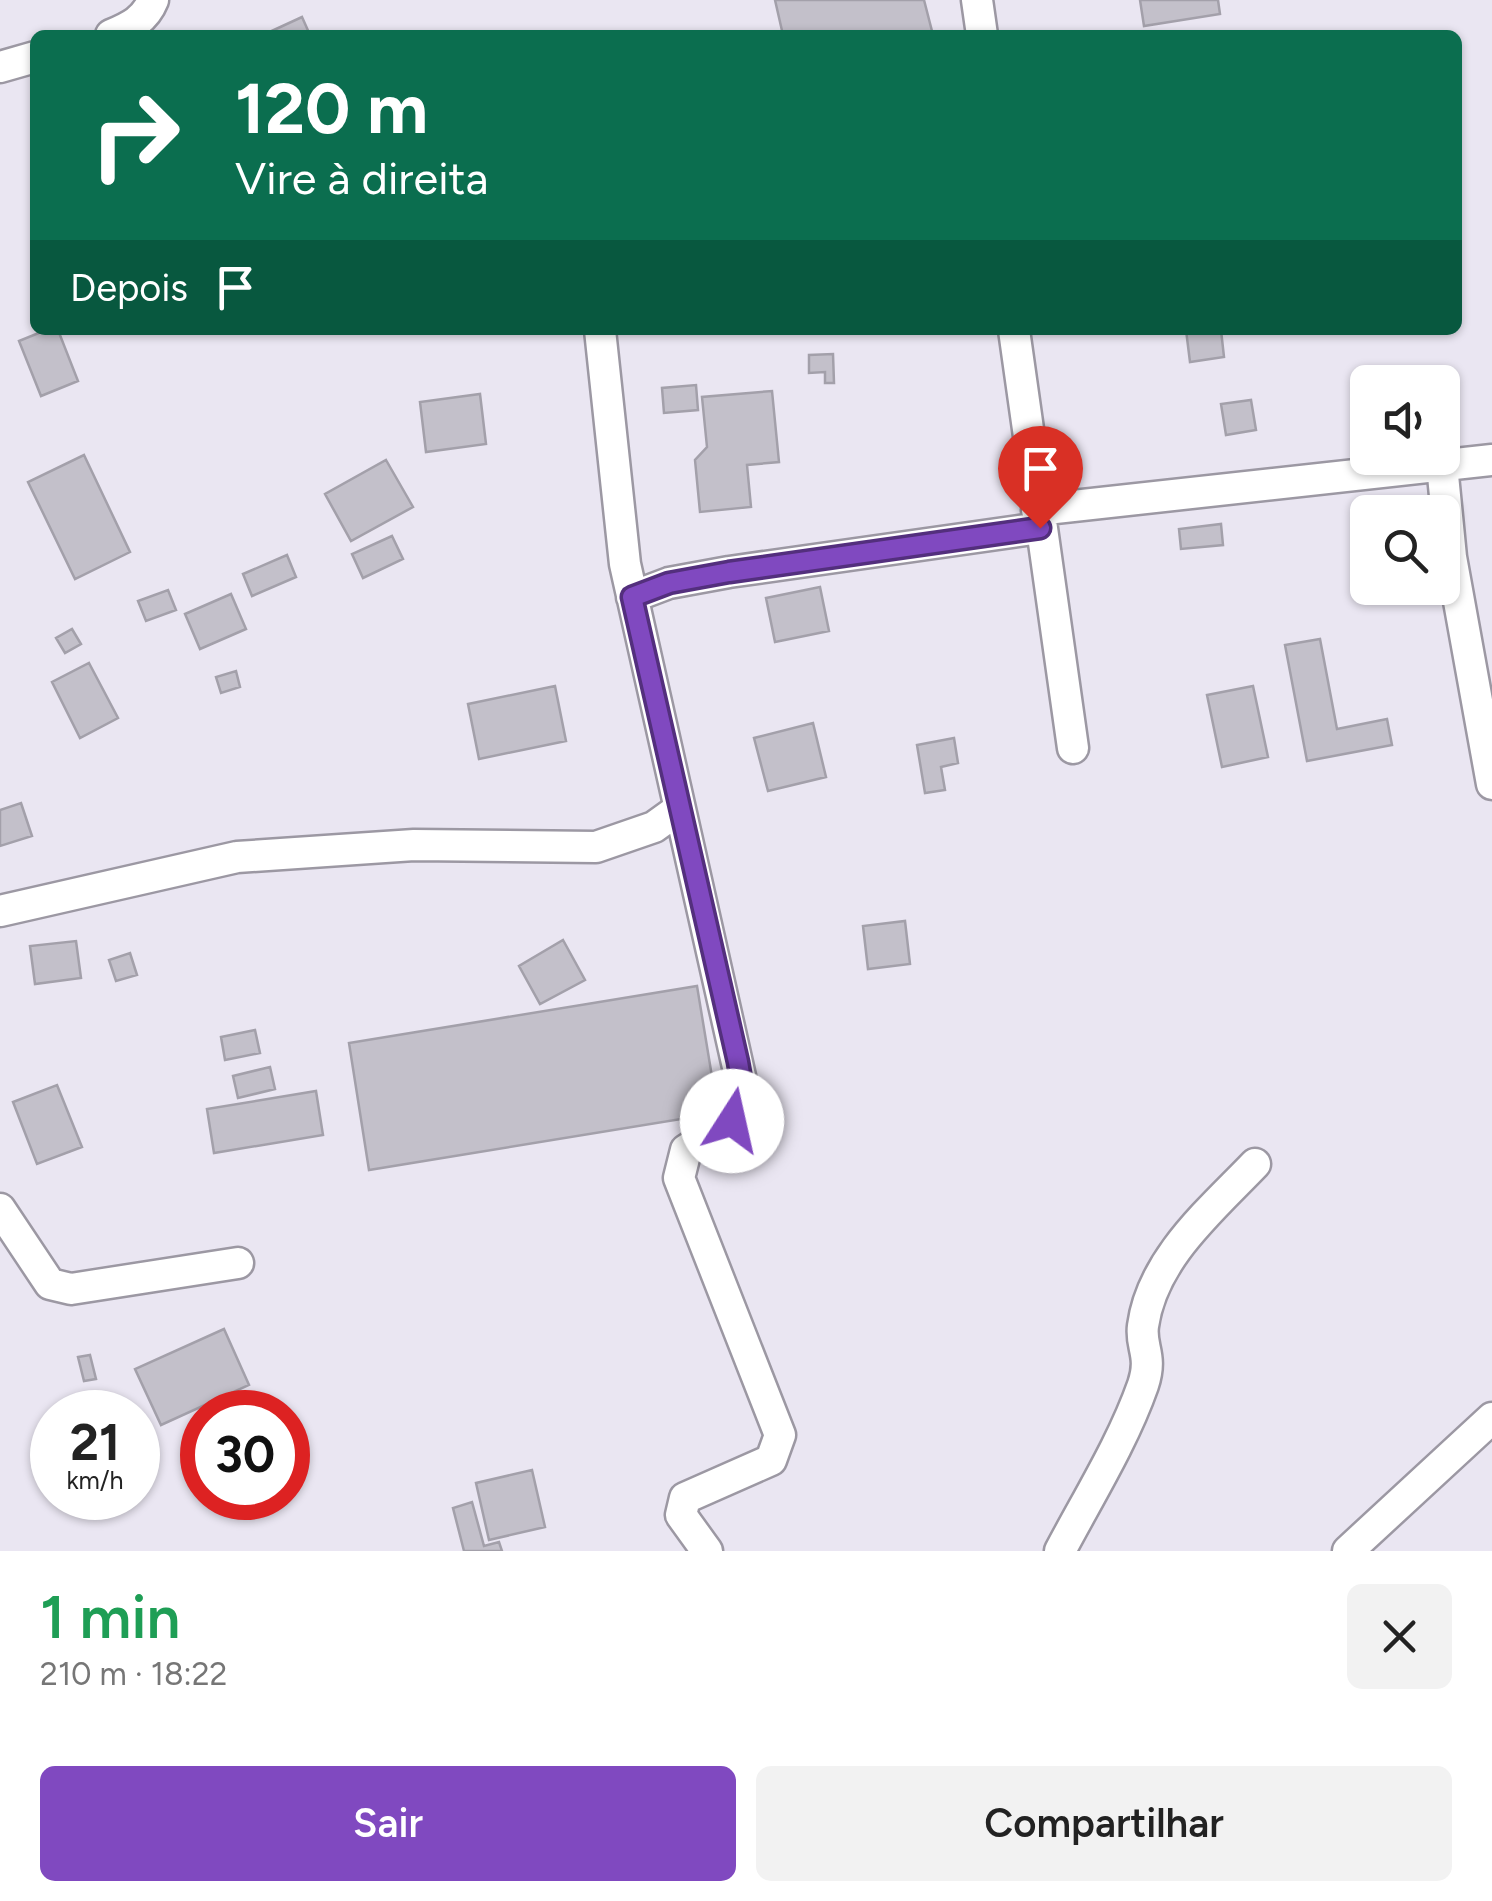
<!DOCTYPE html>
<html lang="pt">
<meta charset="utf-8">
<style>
:root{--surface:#fff;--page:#f2f2f2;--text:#222;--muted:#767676;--accent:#8049c0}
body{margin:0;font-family:Figtree,sans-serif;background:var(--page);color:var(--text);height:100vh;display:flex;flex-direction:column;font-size:38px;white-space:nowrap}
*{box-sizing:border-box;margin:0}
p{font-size:32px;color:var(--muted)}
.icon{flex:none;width:55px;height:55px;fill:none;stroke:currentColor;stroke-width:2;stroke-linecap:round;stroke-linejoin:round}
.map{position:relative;height:1551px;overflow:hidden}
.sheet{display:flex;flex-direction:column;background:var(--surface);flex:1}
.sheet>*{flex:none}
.hud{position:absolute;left:30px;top:30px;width:1432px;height:305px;border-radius:15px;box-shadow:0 2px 8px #0004;background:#0b6e4f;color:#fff;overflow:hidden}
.tools{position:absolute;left:1350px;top:365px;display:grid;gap:20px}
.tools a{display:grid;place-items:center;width:110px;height:110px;border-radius:15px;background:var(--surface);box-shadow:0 2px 8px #0004;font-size:50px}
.speed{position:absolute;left:30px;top:1390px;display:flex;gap:20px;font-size:50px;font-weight:700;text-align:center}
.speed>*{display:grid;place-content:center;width:130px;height:130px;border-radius:50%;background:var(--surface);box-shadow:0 2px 8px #0004;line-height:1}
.speed small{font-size:25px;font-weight:400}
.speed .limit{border:15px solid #d22;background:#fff;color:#111}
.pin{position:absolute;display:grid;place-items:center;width:85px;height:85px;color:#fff;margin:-102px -42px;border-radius:50% 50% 50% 0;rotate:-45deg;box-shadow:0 0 10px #0007}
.pin .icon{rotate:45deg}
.me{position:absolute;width:110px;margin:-55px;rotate:10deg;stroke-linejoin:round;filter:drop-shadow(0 0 8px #0008)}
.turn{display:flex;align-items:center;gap:35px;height:210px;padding:0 40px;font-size:45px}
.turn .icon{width:130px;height:130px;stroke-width:2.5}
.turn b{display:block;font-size:70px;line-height:85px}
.then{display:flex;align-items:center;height:95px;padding:0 40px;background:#0003;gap:20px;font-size:38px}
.round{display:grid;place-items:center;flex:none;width:105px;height:105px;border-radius:15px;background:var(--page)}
.head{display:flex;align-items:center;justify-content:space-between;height:170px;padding:0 40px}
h1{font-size:60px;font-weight:600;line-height:75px;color:#1e9e55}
.cta{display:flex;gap:20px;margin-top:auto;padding:20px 40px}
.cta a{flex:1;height:115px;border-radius:15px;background:var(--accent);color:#fff;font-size:40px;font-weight:600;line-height:115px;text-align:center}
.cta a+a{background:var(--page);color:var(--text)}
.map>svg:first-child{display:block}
.building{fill:#c3c0ca;stroke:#a3a0aa;stroke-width:2.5}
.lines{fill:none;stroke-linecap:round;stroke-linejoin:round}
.minor-casing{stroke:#9c98a3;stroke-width:35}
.minor{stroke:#fff;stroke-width:30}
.route-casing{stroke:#532f7d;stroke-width:25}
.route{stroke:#8049c0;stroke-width:18}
</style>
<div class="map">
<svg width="1492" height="1551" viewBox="0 0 1492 1551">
<rect width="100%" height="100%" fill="#eae6f2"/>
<path class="building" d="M775,0H924L933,35H783Z
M1140,0H1218L1220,14L1144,26Z
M302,17L310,35H263Z
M46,330H58L78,381L41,396L19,341Z
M1186,330H1221L1224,357L1190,362Z
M833,354L834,383H825V372L809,373V355Z
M696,385L698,410L664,413L662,388Z
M772,391L779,462L747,465L751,507L700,512L695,460L707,447L702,397Z
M480,394L486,444L426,452L420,402Z
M1251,400L1256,430L1226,435L1221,404Z
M84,455L130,552L75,579L28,482Z
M386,460L413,507L351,541L325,494Z
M1221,524L1223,545L1181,549L1179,529Z
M392,536L403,559L363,578L352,554Z
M287,555L296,577L252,596L243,574Z
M820,587L829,631L775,642L766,598Z
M168,590L176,610L146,621L138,601Z
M231,594L246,629L200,649L185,614Z
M72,629L81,644L65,653L56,638Z
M1320,639L1337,729L1387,719L1392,745L1307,761L1285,645Z
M89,663L118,718L80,738L52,682Z
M236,671L240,687L221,693L216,677Z
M555,686L566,741L479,759L468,704Z
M1253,686L1268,757L1222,767L1207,695Z
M813,723L826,777L768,791L754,738Z
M954,738L958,763L941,767L945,790L925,793L917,745Z
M21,803L32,836L0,846V810Z
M905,921L910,964L868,969L863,926Z
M563,940L585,980L540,1004L519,966Z
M76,941L81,978L35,984L30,946Z
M130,953L137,975L116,981L109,960Z
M697,986L718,1113L369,1170L349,1043Z
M255,1030L260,1053L225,1060L221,1037Z
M270,1067L275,1089L238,1098L233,1076Z
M57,1085L82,1147L37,1164L13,1102Z
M316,1091L323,1135L214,1153L207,1109Z
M224,1329L249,1385L161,1425L135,1369Z
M90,1355L96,1379L84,1381L78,1357Z
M532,1470L545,1527L489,1540L476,1483Z
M472,1502L484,1546L499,1542L502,1551H464L453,1508Z"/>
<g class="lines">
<defs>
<path id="minor" d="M977,0L982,35
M111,35C130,27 145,20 153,0
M0,67L35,57
M600,330L625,564L742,1085L732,1121L686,1150L679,1178L780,1435L771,1460L685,1498L681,1515L707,1551
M1014,330L1073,748
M1442,465L1451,557L1492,784
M1037,510L1492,460
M632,597L669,583L729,572L1040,528
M0,911L237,857L414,845L596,847L654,827L679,809
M0,1209L50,1284L71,1289L238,1263
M1060,1551C1088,1498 1123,1442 1143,1385C1153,1355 1140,1347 1143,1326C1152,1259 1211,1210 1255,1164
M1348,1551L1492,1418"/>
</defs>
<use href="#minor" class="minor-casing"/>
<use href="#minor" class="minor"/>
</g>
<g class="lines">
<defs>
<path id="route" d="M732,1121L742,1085L738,1062L632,597L669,583L729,572L1040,528"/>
</defs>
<use href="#route" class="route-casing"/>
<use href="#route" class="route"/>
</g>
</svg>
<div class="tools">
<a><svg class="icon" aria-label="sound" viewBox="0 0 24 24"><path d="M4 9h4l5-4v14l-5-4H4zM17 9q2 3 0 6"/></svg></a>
<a><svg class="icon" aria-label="search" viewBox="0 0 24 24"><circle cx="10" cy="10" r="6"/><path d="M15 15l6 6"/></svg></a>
</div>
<div class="speed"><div>21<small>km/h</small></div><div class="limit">30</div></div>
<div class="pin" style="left:1040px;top:528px;background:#d93025"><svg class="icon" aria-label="arrive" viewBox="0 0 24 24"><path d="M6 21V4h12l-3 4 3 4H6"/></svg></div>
<svg class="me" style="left:732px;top:1121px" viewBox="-20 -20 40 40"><circle r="19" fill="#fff"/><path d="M0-13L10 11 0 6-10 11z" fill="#8049c0"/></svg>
<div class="hud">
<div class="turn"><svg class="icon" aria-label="right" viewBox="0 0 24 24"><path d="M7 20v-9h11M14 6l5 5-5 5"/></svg><div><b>120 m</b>Vire à direita</div></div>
<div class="then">Depois<svg class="icon" aria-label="arrive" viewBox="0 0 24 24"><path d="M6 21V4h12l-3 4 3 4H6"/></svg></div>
</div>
</div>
<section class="sheet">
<div class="head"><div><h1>1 min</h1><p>210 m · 18:22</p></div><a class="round"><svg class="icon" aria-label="close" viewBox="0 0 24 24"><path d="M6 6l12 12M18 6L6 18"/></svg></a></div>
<div class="cta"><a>Sair</a><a>Compartilhar</a></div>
</section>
